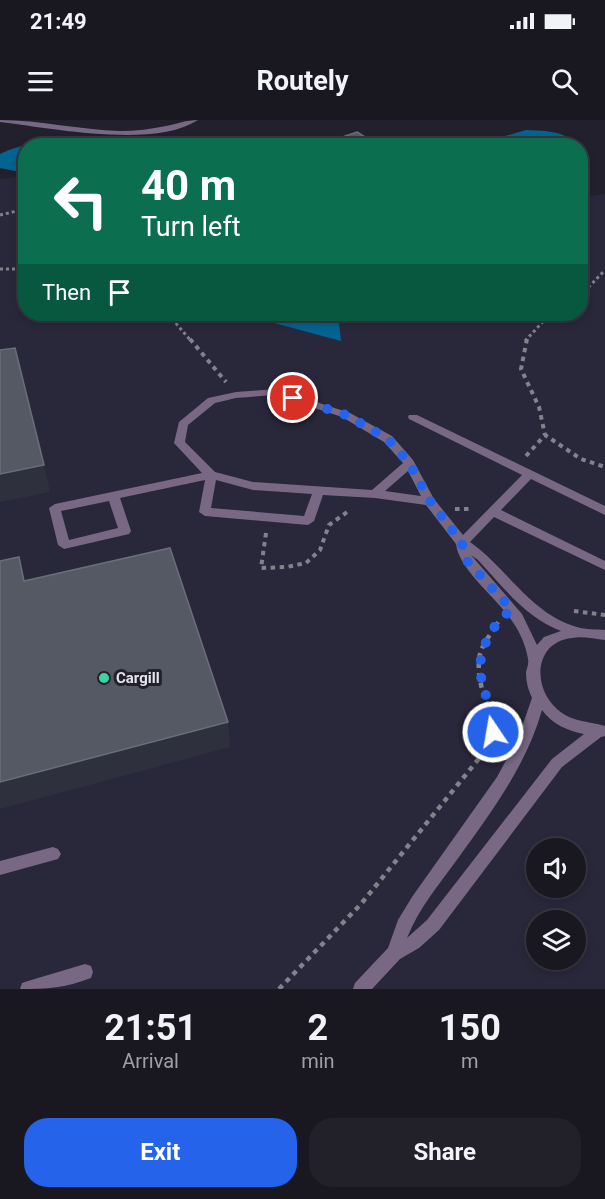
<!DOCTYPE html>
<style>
:root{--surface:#191821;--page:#22212a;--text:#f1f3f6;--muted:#9fa0a5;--line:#37373f;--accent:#2563eb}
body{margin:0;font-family:Roboto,sans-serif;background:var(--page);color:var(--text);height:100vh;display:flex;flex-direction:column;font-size:22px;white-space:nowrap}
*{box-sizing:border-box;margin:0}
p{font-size:20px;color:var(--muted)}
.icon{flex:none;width:33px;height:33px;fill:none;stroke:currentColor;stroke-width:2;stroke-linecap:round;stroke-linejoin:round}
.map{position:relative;height:869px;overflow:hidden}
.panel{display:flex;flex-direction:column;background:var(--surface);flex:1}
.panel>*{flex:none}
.top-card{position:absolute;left:18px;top:18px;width:570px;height:183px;border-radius:24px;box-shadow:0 3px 9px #0003,0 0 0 2px var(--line);background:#0b6e4f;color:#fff;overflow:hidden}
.buttons{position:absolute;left:526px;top:718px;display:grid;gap:12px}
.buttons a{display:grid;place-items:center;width:60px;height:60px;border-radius:50%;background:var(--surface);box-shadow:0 3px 9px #0003,0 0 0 2px var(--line);font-size:30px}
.pin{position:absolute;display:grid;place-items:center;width:51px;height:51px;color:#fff;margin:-26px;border:3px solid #fff;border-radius:50%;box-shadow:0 2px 6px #0007}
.me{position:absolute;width:66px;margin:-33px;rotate:348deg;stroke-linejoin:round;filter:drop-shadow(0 0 4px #0008)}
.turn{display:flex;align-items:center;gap:21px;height:126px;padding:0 24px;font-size:27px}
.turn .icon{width:78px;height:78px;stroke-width:2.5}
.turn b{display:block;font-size:42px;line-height:51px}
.then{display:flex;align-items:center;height:57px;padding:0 24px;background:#0003;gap:12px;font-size:22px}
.eta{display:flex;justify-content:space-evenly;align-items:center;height:102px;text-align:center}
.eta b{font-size:36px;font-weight:700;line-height:42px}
.primary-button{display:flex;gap:12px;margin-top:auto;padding:12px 24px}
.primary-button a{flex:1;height:69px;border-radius:24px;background:var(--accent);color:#fff;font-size:24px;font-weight:700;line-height:69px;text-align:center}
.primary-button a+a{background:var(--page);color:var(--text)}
.status{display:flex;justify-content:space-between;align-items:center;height:42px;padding:0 30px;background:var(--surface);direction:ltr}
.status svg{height:16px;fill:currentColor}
header{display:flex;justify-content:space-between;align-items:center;height:78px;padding:0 24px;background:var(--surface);font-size:27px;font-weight:700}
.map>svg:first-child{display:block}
.built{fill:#29273a;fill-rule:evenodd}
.water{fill:#036391}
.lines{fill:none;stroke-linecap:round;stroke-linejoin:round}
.path-far2{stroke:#83828c;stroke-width:3;stroke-dasharray:3 3;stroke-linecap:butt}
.path-far1{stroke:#83828c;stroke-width:4;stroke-dasharray:4.5 4.5;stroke-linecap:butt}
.path{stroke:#83828c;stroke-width:4.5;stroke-dasharray:5 5;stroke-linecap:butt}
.lane{fill:#786884;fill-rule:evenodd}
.shaded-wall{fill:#2e313d}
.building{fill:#545964;stroke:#6a6e7a;stroke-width:1.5}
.route{stroke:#2563eb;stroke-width:10;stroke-dasharray:0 18}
.poi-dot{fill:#3dd4a3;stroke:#21202c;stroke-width:2}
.labels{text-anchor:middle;stroke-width:6;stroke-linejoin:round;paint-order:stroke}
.poi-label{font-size:15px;font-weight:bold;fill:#e5e4ed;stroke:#21202c;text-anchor:start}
</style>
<div class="status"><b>21:49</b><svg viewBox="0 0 49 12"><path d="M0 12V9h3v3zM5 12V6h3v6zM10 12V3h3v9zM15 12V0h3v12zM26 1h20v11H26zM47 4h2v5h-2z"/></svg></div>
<header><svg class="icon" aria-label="menu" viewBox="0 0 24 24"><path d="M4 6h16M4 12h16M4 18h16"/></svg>Routely<svg class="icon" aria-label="search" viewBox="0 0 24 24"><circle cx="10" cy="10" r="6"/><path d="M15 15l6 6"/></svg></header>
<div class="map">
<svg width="605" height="869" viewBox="0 0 605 869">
<rect width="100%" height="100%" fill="#21202c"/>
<path class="built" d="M25,56L26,194H580L581,77L605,74V869H0V59ZM537,729H576V768H537ZM537,801H576V840H537Z"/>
<path class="water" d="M526,10C543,11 561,10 574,22L571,26L509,25L505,16Z
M68,21L73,25L26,26L25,53L0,48V34C22,23 44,23 68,21Z
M269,194H338L341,221L274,203Z"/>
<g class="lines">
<path class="path-far2" d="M0,95L26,89
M0,149H26
M580,176L605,150
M168,194L191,221
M525,221L550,194"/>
<path class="path-far1" d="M190,219L226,262
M527,219L521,249L539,287L545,315
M526,336L545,315L581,339L605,347
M455,389H472
M266,413L261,448L287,447L306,443L320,430L329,405L350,390
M574,491L605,495
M497,504L498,502"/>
<path class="path" d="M279,869L361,784L485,631C500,595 476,575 479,540C480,526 491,514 498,503"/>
<path class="lane" d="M0,0C40,0 80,10 120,11C136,11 151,9 166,6C177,4 186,0 198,0C154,29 51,8 0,2Z
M276,269L350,293L392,316L413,340L434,379L463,415L522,355L409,299L408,297L409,295H417L605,386V395L531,359L501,390L605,441V450L494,397L470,422C509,450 530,493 577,507C586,510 596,509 605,510V520C595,519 582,516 572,518C534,522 532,567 557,589C571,602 588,601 605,606V616L601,617L562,647L439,810L419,828L400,839L372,869H353L355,863L388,828L398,800L412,777L497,657L518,618L532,578C528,569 526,562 526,552C527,548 529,543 528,539C526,526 520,512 512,501C497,478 459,450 456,424L426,385L375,378L323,375L314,401L308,405L205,396L199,392L205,360L120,378L131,411L129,414L64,429L58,425L49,388L55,384L202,353L174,323L179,302L208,278L236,272ZM275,275L342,297L384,322L403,343L372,370L253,362L215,352L185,322L188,305L215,283L236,278ZM408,351L421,376L385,371ZM216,360L253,370L312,374L304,396L211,388ZM109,381L118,408L69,420L61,391ZM471,435L478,440C503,467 526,498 561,511L544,517L537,525L522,494ZM542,590C552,604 568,611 584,614L552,639L427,800L407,818C419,788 440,763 459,737C491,693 527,644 542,590Z
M53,727L58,729L61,734L58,739L0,755V741Z
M85,844L91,846L93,852L91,858C65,868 47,869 20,869L22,863L28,861Z"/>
</g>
<path class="shaded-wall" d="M44,345L50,372L0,382V354Z
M228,602L230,627L0,689V662Z"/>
<path class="building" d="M357,12L379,26H339L337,24L350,20L345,16Z
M401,22L407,26H392Z
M15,228L44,345L0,354V230Z
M170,428L228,602L0,662V441L19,437L24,461Z"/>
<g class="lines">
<path class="route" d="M293,278L346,295L388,319L409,343L430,381L462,423L463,432L468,442L512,490C501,497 494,506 488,518C468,557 493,575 493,612"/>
</g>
<circle class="poi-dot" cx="104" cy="558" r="6"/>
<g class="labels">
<g class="poi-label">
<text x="116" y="563">Cargill</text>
</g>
</g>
</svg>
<div class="buttons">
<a><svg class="icon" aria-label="sound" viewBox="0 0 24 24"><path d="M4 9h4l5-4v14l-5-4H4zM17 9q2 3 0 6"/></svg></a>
<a><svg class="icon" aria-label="layers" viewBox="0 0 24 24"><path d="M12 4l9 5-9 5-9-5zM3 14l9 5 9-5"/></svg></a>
</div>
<div class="pin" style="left:293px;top:278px;background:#d93025"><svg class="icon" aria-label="arrive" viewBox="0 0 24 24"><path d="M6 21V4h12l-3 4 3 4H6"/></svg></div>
<svg class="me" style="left:493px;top:612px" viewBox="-20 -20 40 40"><circle r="17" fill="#2563eb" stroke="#fff" stroke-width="3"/><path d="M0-11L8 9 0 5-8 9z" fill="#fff"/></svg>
<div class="top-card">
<div class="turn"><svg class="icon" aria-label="left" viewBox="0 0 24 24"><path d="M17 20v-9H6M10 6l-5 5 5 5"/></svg><div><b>40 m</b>Turn left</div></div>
<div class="then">Then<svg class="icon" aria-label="arrive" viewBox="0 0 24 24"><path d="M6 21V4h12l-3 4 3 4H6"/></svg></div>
</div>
</div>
<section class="panel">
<div class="eta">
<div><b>21:51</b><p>Arrival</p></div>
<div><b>2</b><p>min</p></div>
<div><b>150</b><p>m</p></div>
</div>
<div class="primary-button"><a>Exit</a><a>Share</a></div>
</section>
